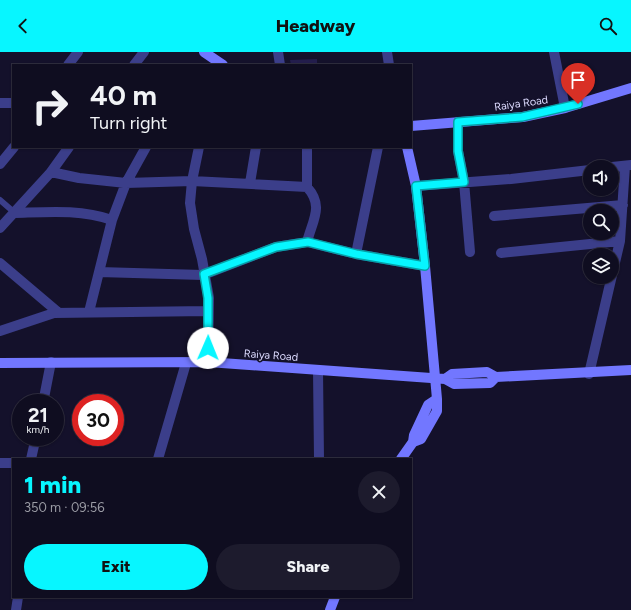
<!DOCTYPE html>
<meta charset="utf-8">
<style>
:root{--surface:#0f0d20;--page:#1d1b2d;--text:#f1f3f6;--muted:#9b9ca5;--line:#2f2d3e;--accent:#07f6ff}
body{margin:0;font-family:Figtree,sans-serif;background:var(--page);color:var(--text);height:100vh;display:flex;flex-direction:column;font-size:15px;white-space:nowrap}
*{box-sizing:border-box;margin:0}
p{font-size:13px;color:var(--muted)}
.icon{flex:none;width:22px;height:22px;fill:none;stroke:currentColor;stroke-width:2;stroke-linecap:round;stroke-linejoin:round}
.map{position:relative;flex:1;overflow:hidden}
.panel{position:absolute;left:12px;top:406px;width:400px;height:140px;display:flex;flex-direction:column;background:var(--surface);border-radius:0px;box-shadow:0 1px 3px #0004,0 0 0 1px var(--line)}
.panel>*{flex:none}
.top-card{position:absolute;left:12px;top:12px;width:400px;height:84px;border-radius:0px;box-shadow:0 1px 3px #0004,0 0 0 1px var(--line);background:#0f0d20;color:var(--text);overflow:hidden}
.fabs{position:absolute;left:583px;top:108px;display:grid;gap:8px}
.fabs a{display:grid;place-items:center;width:36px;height:36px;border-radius:50%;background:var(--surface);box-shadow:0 1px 3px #0004,0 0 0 1px var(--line);font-size:20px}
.speed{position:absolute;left:12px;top:342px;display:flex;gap:8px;font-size:20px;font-weight:700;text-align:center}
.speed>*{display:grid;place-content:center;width:52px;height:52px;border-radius:50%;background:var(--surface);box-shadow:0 1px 3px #0004,0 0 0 1px var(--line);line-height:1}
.speed small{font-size:10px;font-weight:400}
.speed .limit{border:6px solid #d22;background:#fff;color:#111}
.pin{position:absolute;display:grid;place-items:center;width:34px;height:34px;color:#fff;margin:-41px -17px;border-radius:50% 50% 50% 0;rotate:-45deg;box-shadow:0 0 4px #0007}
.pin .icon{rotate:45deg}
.me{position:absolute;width:44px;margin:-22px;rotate:1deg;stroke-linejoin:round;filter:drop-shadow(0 0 3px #0008)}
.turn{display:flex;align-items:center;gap:14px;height:84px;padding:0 12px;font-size:18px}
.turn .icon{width:52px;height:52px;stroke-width:2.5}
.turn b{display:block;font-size:28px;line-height:34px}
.round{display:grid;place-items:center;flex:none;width:42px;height:42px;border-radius:21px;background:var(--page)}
.headline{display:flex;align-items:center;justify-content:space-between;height:68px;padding:0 12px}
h1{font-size:24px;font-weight:800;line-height:30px;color:var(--accent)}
.button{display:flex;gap:8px;margin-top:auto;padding:8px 12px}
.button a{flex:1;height:46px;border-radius:24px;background:var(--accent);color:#111;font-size:16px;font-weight:800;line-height:46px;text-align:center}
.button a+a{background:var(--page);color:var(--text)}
header{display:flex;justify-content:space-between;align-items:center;height:52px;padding:0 12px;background:var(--accent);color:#111;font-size:18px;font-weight:800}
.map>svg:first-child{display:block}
.building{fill:#231d4c}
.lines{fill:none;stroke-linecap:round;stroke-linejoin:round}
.lane{stroke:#3b3e8a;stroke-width:6}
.street{stroke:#3b3e8a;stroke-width:10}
.secondary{stroke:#7277ff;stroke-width:10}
.route-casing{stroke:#05a0a6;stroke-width:10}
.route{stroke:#07f6ff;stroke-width:7}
.labels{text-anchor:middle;stroke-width:3.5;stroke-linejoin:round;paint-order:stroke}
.street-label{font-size:11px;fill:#dddbff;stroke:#14112b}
</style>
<header><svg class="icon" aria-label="back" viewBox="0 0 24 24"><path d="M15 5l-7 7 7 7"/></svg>Headway<svg class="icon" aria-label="search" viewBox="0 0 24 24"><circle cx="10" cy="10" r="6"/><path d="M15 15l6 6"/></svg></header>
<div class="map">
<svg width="631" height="558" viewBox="0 0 631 558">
<rect width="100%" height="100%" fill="#14112b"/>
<path class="building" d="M317,7V13H291L290,8Z"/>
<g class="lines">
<path class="lane" d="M0,148L15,161"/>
<path class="street" d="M278,0L280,13
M387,0L389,13
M554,0L565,56
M68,13L78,0
M134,13L144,0
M0,51H13
M458,70V99L464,130L470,200
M199,95L192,129L190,151L194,177L202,207L209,246L208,310
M0,112L14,95
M612,115L631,113
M51,120L79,126L126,131L192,129L307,135C324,154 313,167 307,190L356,202L425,214
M250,131L256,95
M416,134L511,127L590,118
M307,135V95
M15,161C48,160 80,157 112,168
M494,164L623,153
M0,176L51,120L69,95
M501,201L620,189
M356,202L378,95
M0,211L59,261
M99,220L203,223L276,195L307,190
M89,260L112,168L126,131L146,95
M0,279L54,261L208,259
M318,318L319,407
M589,322L620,189L625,114
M43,351L51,310
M31,407L36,385
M158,407L186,311
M0,411H13
M16,558L18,545"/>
<path class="secondary" d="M204,0L223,13
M411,74L523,65L565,56L631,36
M407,95L416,134L425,214L437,347V359L421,387L413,390
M0,311L208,310L445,327
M496,325L490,331L454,332L445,327L452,322L487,320L496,325L631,318
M401,407L413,390L414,383L428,353L437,347
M330,558L335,545"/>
</g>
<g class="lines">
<defs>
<path id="route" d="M208,296V246L204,222L276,195L308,190L356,202L425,214L416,134L464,130L458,99V70L522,65L578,52"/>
</defs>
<use href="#route" class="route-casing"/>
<use href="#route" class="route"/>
</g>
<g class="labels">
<g class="street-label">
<text transform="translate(521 51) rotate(-8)" y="4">Raiya Road</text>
<text transform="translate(271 303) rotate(4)" y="4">Raiya Road</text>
</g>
</g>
</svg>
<div class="fabs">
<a><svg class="icon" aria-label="sound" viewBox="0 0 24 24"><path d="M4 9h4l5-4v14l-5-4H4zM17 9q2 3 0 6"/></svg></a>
<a><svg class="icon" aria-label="search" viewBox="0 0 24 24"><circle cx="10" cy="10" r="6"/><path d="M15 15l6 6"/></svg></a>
<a><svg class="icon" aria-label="layers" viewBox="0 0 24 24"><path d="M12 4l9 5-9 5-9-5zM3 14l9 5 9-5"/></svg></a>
</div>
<div class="speed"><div>21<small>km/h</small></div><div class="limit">30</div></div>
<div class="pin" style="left:578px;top:52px;background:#d93025"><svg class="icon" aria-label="arrive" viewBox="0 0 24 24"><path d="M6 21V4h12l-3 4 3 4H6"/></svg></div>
<svg class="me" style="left:208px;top:296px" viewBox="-20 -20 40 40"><circle r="19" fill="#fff"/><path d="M0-13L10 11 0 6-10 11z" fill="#07f6ff"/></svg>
<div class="top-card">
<div class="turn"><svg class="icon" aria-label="right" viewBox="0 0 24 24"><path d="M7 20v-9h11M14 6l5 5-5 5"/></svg><div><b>40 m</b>Turn right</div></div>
</div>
<section class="panel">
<div class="headline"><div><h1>1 min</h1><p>350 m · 09:56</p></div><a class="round"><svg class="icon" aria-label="close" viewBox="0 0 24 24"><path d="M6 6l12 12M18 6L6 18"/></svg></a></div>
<div class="button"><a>Exit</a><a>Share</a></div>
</section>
</div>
